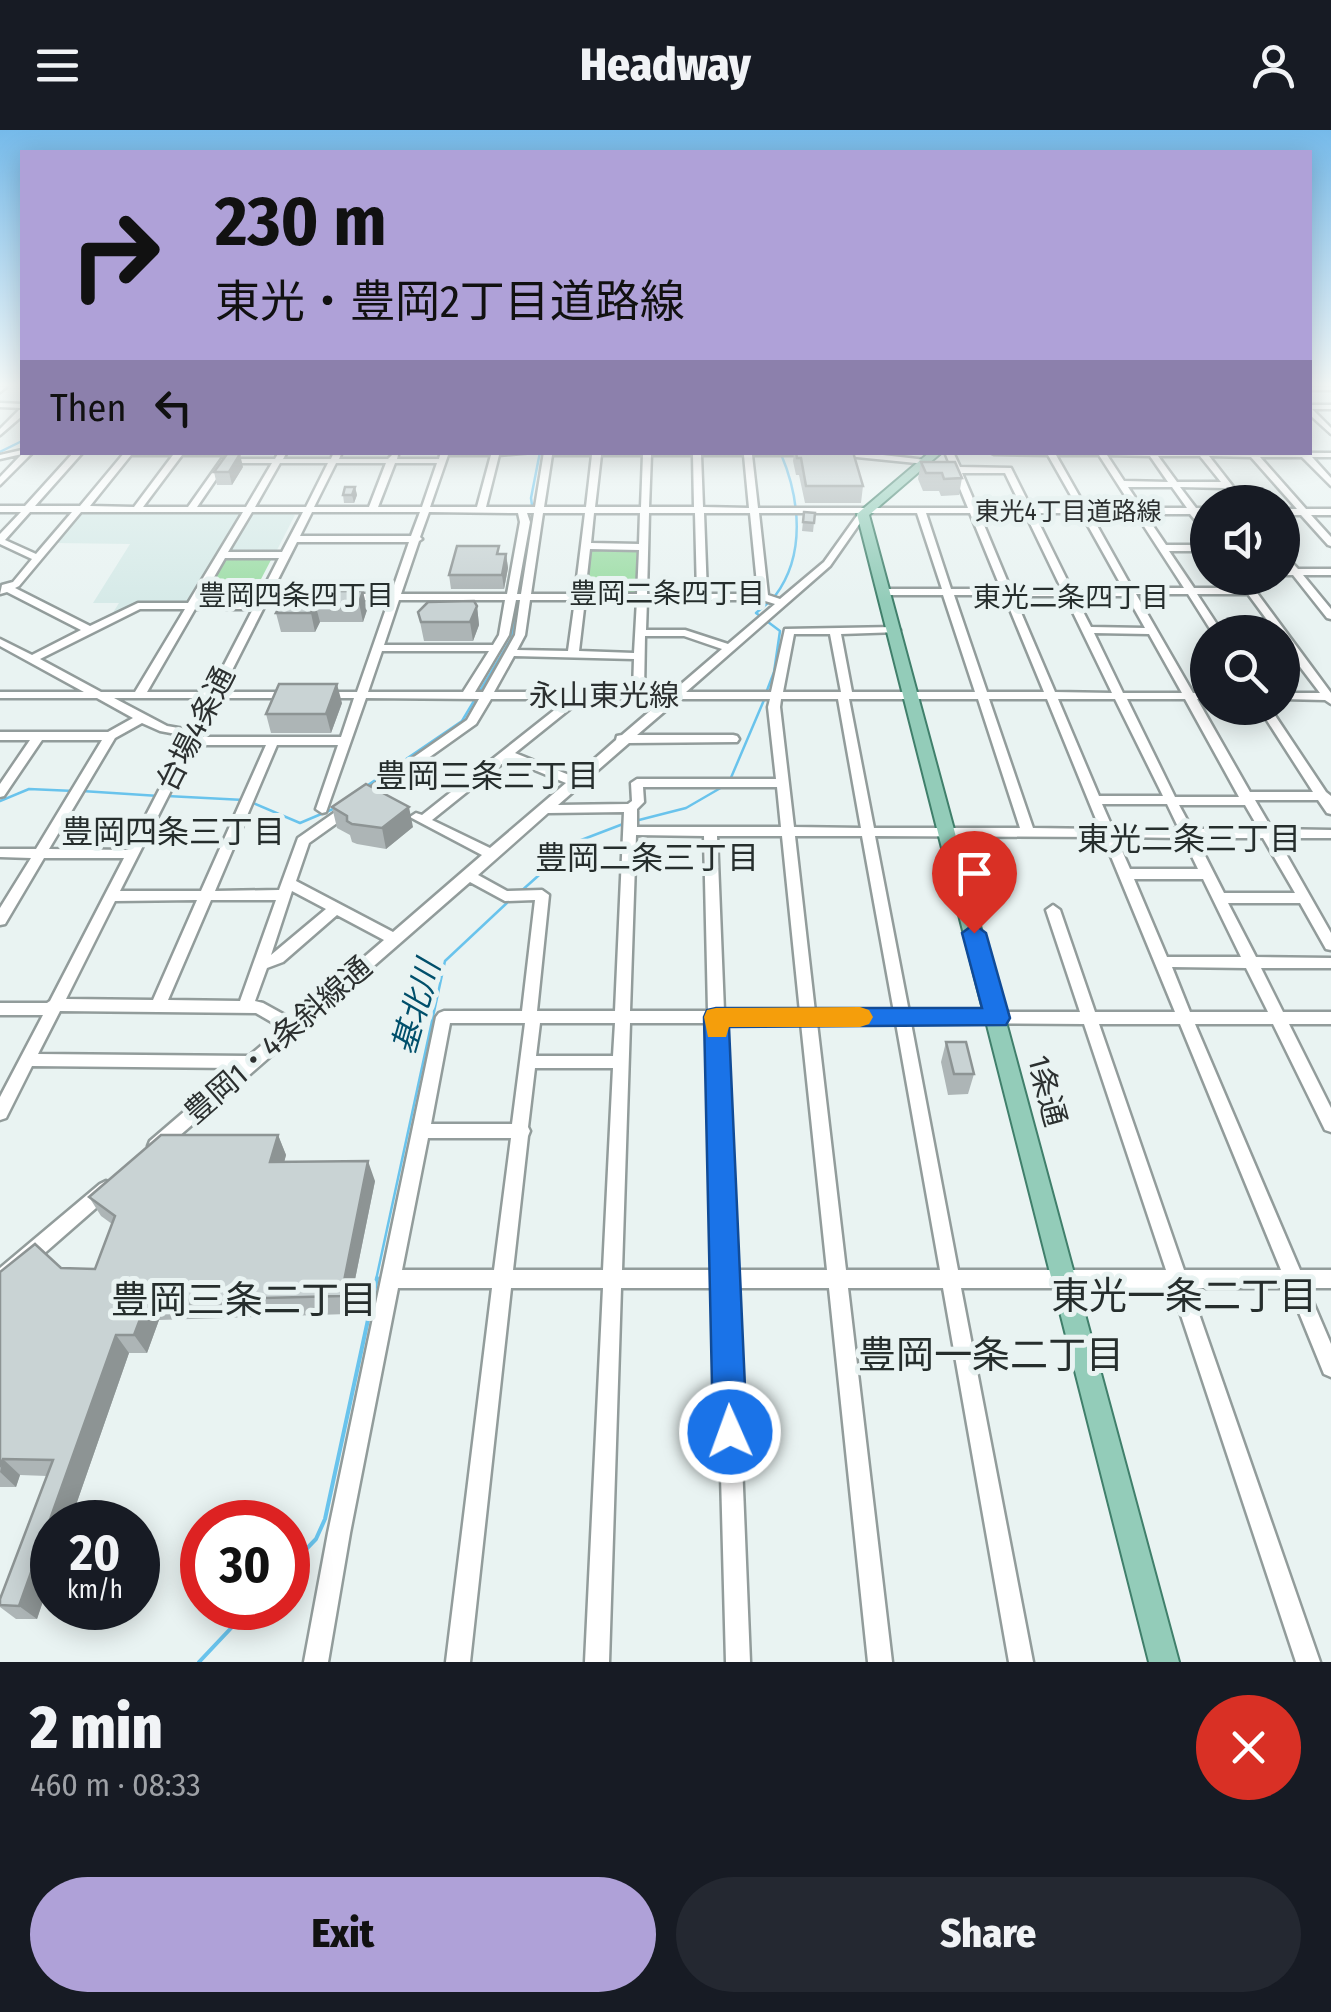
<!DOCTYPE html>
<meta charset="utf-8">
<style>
:root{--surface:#171b24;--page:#242831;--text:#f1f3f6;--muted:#9ea1a6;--accent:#afa1d8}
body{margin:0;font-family:"Fira Sans Condensed","Noto Sans JP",sans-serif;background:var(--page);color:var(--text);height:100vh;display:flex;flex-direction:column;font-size:38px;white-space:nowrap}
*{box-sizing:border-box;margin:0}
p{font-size:32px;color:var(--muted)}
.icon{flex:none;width:55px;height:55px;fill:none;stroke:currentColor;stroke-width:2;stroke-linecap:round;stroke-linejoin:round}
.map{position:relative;height:1532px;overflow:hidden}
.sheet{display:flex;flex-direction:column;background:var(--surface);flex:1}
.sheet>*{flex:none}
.guide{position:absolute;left:20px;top:20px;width:1292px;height:305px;border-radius:0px;box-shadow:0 5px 25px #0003;background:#afa1d8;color:#111;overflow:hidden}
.controls{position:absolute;left:1190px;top:355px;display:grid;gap:20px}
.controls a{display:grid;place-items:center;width:110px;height:110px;border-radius:50%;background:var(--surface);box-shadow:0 5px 25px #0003;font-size:50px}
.speed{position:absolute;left:30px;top:1370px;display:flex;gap:20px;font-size:50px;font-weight:700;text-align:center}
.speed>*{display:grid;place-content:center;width:130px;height:130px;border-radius:50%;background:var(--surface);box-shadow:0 5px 25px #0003;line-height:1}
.speed small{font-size:25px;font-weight:400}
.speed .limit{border:15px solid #d22;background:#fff;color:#111}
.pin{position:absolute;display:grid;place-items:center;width:85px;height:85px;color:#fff;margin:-102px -42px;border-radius:50% 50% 50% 0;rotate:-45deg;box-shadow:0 0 10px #0007}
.pin .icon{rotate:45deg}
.me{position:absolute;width:110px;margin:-55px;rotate:358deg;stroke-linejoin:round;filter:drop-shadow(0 0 8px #0008)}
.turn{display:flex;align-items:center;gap:35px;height:210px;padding:0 30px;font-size:45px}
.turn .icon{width:130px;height:130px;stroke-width:2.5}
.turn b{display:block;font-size:70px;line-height:85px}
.then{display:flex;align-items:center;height:95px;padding:0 30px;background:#0003;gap:20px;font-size:38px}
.round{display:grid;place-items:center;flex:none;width:105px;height:105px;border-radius:52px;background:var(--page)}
.summary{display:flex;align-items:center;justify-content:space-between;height:170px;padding:0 30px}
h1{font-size:60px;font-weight:800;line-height:75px}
.cta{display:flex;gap:20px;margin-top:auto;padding:20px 30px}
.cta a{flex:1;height:115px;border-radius:60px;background:var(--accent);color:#111;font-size:40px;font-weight:800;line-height:115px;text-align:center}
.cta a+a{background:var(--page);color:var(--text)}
header{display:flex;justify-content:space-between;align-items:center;height:130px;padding:0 30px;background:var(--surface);font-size:45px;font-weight:800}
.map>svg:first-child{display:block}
.built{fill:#d6eae8}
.green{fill:#9edda7}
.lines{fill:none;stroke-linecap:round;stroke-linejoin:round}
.stream-far1{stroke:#69c3ec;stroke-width:2.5}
.stream{stroke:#69c3ec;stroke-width:4}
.minor-casing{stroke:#929c9b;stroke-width:5}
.major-casing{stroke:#407f6b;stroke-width:4}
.minor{fill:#fff;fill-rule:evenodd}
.major{fill:#93ccb9;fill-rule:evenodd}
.wall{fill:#adb5b6}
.shaded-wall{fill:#8d9494}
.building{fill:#c9d3d4;stroke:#8d9494;stroke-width:2.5}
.route{fill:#1a73e8;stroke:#114b97;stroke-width:2.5}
.slow{fill:#f59e0b}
.labels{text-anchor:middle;stroke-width:10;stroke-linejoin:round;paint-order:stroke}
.far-street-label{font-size:25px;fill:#2c3030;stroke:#e9f3f2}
.far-neighbourhood-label{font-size:28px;fill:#262e2d;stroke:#e9f3f2}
.street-label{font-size:30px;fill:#2c3030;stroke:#e9f3f2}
.neighbourhood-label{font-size:32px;fill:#262e2d;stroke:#e9f3f2}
.water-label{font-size:32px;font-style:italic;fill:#004f6b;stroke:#e9f3f2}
.near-neighbourhood-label{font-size:38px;fill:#262e2d;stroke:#e9f3f2}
</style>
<header><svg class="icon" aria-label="menu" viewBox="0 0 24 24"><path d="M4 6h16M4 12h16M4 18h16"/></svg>Headway<svg class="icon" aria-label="person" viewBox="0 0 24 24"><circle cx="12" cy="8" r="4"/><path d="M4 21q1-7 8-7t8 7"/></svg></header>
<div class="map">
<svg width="1331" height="1532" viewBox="0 0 1331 1532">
<rect width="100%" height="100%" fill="#e9f3f2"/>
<path class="built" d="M83,383L292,384L295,385L277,420L218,422L188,472L136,473L112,484L119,473H93L130,414L55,413Z"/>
<path class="green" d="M590,419H639L637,464H586Z
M222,428H272L249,472H197Z"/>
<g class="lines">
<path class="stream-far1" d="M0,322L22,311
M534,390L531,368L540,322
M775,466C806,425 800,369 781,324
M766,563L774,542L780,501L756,483L769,472
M730,650L764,570
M368,655L462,591L511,509L528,423
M82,661L159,666
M167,666L244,670
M0,671L29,659L74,661
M251,672L300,693L333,679
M635,691L686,678L724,656
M519,763L576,712L623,694
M376,1150L445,831L509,771"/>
<path class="stream" d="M288,1438L316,1409L325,1389L377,1148
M199,1532L250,1478"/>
<defs>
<path id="minor" d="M0,257H6L0,262Z
M1310,257H1331V260H1310Z
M0,273L22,274V278L0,277Z
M1310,275H1331V279H1312L1331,298V304L1310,285Z
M19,280H22V286L0,305V299Z
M22,320V322H33L0,355V347L22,324L0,329V325Z
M74,322H83L35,376H80L125,322L235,323L231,325H182L143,377H188L222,329H275L279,322H287L283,329H331L334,322H342L339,329H388L394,323L398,325L397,329H439L441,322H533L499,325L486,377H535L544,322H814L810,325H752L758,378H968L945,322H953L960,337L1011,338L1031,378H1078L1048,325L994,324L990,322L1331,323V327H1312L1331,348V356L1302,327H1260L1306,379H1331V385H1311L1331,407V416L1328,415L1301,385H1282V379H1297L1251,327L1209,326L1245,372H1237L1225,358L1180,357L1196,378H1208V384H1199L1208,395V405L1190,384H1145L1166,415H1208V421H1169L1194,458H1243L1236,448H1246L1331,563V574L1325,570L1282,569V563H1320L1282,513V502H1276L1248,464H1197L1222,502H1212L1188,464H1136L1193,563H1208V569H1197L1250,662H1313L1259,578H1270L1326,662L1331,666V684L1327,683L1318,670H1255L1272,699L1331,700V708H1277L1331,803V820L1326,819L1300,773H1228L1256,827L1331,828V838H1261L1283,882H1331V894H1289L1331,978V1002L1325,1000L1273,894H1195L1300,1140H1331V1158H1307L1331,1214V1247L1324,1244L1289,1158H1190L1320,1532H1296L1172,1158H961L1033,1532H1009L943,1158H848L892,1532H868L829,1158H735L750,1532H726L716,1158H621L609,1532H585L603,1158H511L470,1532H446L492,1158H398L350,1403L328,1532H304L328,1403L436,887L439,883L444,881H522L535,770L505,771L470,752L162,1021L156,1023L150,1021L148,1016L150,1011L235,938L32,936L6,988L0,990V967L43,885H0V873H47L50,871L124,728H44L5,794L0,795V778L31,728L0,727V719H36L102,610H42L4,666L0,667V654L30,610H0V602H108L133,588L97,568H0V562H84L0,516V509L32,525L81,500L7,462L0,464L2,455L13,452L32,429L0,414V404L21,382H0V376H25ZM131,325H173L134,377L90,376ZM448,325H491L477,377H430ZM552,325H592L586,377H544ZM601,325H643L641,377H595ZM651,325H693L694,377H649ZM701,325H744L749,378L703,377ZM1056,325H1099L1133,378H1086ZM1107,325L1150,326L1168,352L1124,351ZM1158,326H1200L1221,352H1177ZM227,333H272L246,377H197ZM280,333H328L306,377H255ZM336,333H386L369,377H314ZM395,333H437L422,377H378ZM962,343H1005L1022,378H977ZM1128,357H1172L1187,378H1142ZM30,382H72L36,424L5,410ZM81,382H243L188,473H138L90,496L15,458L19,456ZM252,382H303L282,422H228ZM312,382H420L411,406H300ZM429,382L518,383L520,392L507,464H401L419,411L422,409L420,407ZM527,383H534L521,464H517L530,392ZM543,383H585L575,464H531ZM594,383H640L639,414L591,413ZM649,383H695L697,464H647ZM704,383H750L758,464H707ZM759,383H859L824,432L780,469L768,465ZM867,383H917L942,459H885L880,462L885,465H943L975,562H852L841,504L899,502L900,500L895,497L785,499L771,562H686L830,436ZM926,383H970L1001,459H951ZM979,383H1025L1062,460H1011ZM1034,383H1081L1124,460H1072ZM1090,383L1136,384L1184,458H1132ZM297,412H409L391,464H350L345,467L350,470H389L357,562H321L315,565L321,568H354L341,607H198L218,568H289L295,565L289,562H221ZM590,419L639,420L637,464H585ZM225,428H279L256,473H199ZM954,465H1004L1044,562H987ZM1014,466H1065L1112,563L1055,562ZM1075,466H1127L1145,498L1091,497ZM399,470H505L499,505L493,515H384ZM516,470H520L515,505L483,562H475L509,505ZM530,470H575L568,521L517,520L525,505ZM585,470H637L634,523L579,521ZM647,470H762L775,474L728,514L685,500H646ZM140,479H185L135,562H101L40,529ZM195,479H253L210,562H147ZM1094,503L1149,504L1182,563H1123ZM794,504H830L841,562H783ZM645,506H684L722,519L672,562H644ZM382,521H489L463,562H368ZM514,526L634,529L633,562H494ZM114,568H206L190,600L167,596ZM366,568L479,569L467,590L298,708L279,760L215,761L277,615H338L316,679L322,683L326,682ZM491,569H565L562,574L422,685L416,683L410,687L482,725L393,802L296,751L309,713L476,594ZM576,569H664L622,605L617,606L616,610L574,647L515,623L571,578ZM679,569H770L768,577L776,649H637L631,653L632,671L628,674L558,675L629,613L737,612L739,609L737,606L733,605H637ZM781,569H838L861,698L794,697L780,577ZM849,569H978L1020,698H874ZM989,569H1047L1100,699L1033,698ZM1058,569H1115L1163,666H1099ZM1127,569H1185L1239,667H1175ZM142,593L160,601L187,606L128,720L49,719L115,608ZM194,615H266L201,761H120ZM508,629L566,653L490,718L432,690ZM643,657H777L781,697H637V679L644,672ZM1102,674H1167L1179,699H1113ZM1179,675H1245L1259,699H1192ZM624,682L615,881H537L549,765L542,760L507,761L478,745L548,683ZM636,705L704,706L708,881H630ZM717,706H782L800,882L724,881ZM795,706H862L894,882H815ZM875,706L1103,707L1175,882H1095L1060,780L1053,775L1046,780L1080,882H909ZM1116,707L1183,708L1198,739H1130ZM1196,708H1263L1295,763H1224ZM1134,749H1203L1241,827H1167ZM292,761L326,779L271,825ZM197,770L153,870L66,869L115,771ZM211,770H276L240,871L168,870ZM337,785L384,810L292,889L263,873L255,871L267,838L283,832ZM1172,837L1246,838L1268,882H1190ZM60,881L256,883L282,898L249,926L38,924ZM450,893H525L512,994H431ZM540,893H615L613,926H536ZM630,893H709L716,1140H622ZM724,893H801L827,1140H734ZM817,893H896L940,1140H846ZM911,893L1084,894L1166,1140H958ZM1099,894H1180L1281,1140H1184ZM535,938H613L603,1140H513L528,1006L530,1001L528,997ZM428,1008H511L494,1140H402Z
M857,322L926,330L930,332L926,334L837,325L833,323Z
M1282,422L1298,439H1331V445H1303L1331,479V489L1327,488L1293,445H1282V439H1288L1282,432Z
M106,1051L112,1054L115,1059L112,1064L7,1156L0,1159V1138L100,1054Z"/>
<path id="major" d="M930,322H942L869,385L1179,1532H1149L857,384Z"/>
</defs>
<use href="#minor" class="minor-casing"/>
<use href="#major" class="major-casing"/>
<use href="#minor" class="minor"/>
<use href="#major" class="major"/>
</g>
<path class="wall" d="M794,322H853L863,356L861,373H805L799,345H796L793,331Z
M921,332L962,348L959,365L941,366L939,361H923L918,349Z
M243,337L232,355H217L214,342Z
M355,357L357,365L354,373H344L343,365Z
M804,382L815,383L813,402L802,401Z
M499,424H506L508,438L504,459H451L449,445Z
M363,461L367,480L363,492H320L315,502H281L276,483Z
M477,476L479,495L473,511H424L418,482Z
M342,573L331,603H271L266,584Z
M332,677L413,697L386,719L357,714L352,712L350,705L337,698Z
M946,912L974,944L968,964L948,965L941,932Z
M278,1005L286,1025L284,1032L375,1051L348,1184L159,1190L147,1223H129L70,1392H52V1444L37,1489H16L0,1477V1469L47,1346L20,1345L16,1357H0V1142L61,1138L95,1139L112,1094L101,1086L89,1067Z"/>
<path class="shaded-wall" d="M240,324L243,337L232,355L229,342Z
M355,357L357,365L354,373L352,365Z
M506,424L508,438L504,459L502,445Z
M363,461L367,480L363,492L359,473Z
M315,473L320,492L315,502L311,483Z
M477,476L479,495L473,511L470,492Z
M337,554L342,573L331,603L326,584Z
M409,677L413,697L386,719L382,698Z
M278,1005L286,1025L279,1052L270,1032Z
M368,1031L375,1051L348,1184L341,1166Z
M147,1171L159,1190L147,1223L134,1205Z
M116,1205L129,1223L70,1392H52V1444L37,1489L19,1476Z
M3,1329L20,1345L16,1357L0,1342Z"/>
<path class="building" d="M796,322H853L863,356H806L801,328H797Z
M227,324H240L229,342H214Z
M921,332H955L962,348L944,349L942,343H926Z
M345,357H355L352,365H343Z
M804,382L815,383L814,393L803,392Z
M457,416H499L497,424H506L502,445H449Z
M291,461H363L359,473H315L311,483H276L287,463Z
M474,471L477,476L470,492H421L418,482L428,472Z
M279,554H337L326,584H266Z
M366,654L409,677L382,698L352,694L347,691V686L332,677Z
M946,912H966L974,944H954Z
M161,1005H278L270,1032L368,1031L341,1166L147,1171L134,1205H116L19,1476L0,1475V1469L53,1330L3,1329L0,1337V1142L35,1114L61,1138L95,1139L115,1086L89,1067Z"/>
<linearGradient id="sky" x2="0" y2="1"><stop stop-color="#75baea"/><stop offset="0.54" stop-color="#f5faf9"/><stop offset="1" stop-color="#f5faf9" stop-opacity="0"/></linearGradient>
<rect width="1331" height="472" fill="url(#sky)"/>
<path class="route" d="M974,794L986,803L1010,888L1006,895L729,897L747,1302L742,1314L730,1319L718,1314L713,1302L704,887L707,880L716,878H982L962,803Z"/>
<path class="slow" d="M860,877L869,880L873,887L869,894L860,897H729L726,907H708L704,887L707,880L716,878Z"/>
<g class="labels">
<g class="far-street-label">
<text x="1068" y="390">東光4丁目道路線</text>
</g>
<g class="far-neighbourhood-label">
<text x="667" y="473">豊岡二条四丁目</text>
<text x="296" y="475">豊岡四条四丁目</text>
<text x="1071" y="477">東光二条四丁目</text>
</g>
<g class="street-label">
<text x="604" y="576">永山東光線</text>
<text transform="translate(196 599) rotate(-63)" y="10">台場4条通</text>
<text transform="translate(278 910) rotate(-41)" y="10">豊岡1・4条斜線通</text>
<text transform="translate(1047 961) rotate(75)" y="10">1条通</text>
</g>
<g class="neighbourhood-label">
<text x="487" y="657">豊岡三条三丁目</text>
<text x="173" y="713">豊岡四条三丁目</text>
<text x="1189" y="720">東光二条三丁目</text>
<text x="647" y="739">豊岡二条三丁目</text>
</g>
<g class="water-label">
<text transform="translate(416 877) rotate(-74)" y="11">基北川</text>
</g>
<g class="near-neighbourhood-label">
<text x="1184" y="1179">東光一条二丁目</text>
<text x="244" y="1183">豊岡三条二丁目</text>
<text x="991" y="1238">豊岡一条二丁目</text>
</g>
</g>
</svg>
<div class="controls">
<a><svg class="icon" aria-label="sound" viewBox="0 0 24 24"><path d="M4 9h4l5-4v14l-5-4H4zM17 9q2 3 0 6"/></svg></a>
<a><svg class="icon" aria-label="search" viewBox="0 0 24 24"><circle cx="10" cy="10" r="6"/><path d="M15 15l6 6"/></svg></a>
</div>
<div class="speed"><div>20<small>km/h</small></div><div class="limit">30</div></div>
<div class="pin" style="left:974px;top:803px;background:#d93025"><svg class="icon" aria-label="arrive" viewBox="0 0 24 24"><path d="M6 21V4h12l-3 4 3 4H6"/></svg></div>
<svg class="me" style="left:730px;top:1302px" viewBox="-20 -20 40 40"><circle r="17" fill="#1a73e8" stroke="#fff" stroke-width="3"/><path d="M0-11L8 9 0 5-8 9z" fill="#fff"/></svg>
<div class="guide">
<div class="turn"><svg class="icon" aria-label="right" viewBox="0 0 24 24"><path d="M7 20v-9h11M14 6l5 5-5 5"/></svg><div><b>230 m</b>東光・豊岡2丁目道路線</div></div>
<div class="then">Then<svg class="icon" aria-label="left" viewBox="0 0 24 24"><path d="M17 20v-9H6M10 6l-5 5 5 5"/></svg></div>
</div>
</div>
<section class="sheet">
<div class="summary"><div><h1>2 min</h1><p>460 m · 08:33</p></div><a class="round" style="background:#d93025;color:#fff"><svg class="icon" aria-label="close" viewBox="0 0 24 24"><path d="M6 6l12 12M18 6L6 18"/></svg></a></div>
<div class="cta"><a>Exit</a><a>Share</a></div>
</section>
